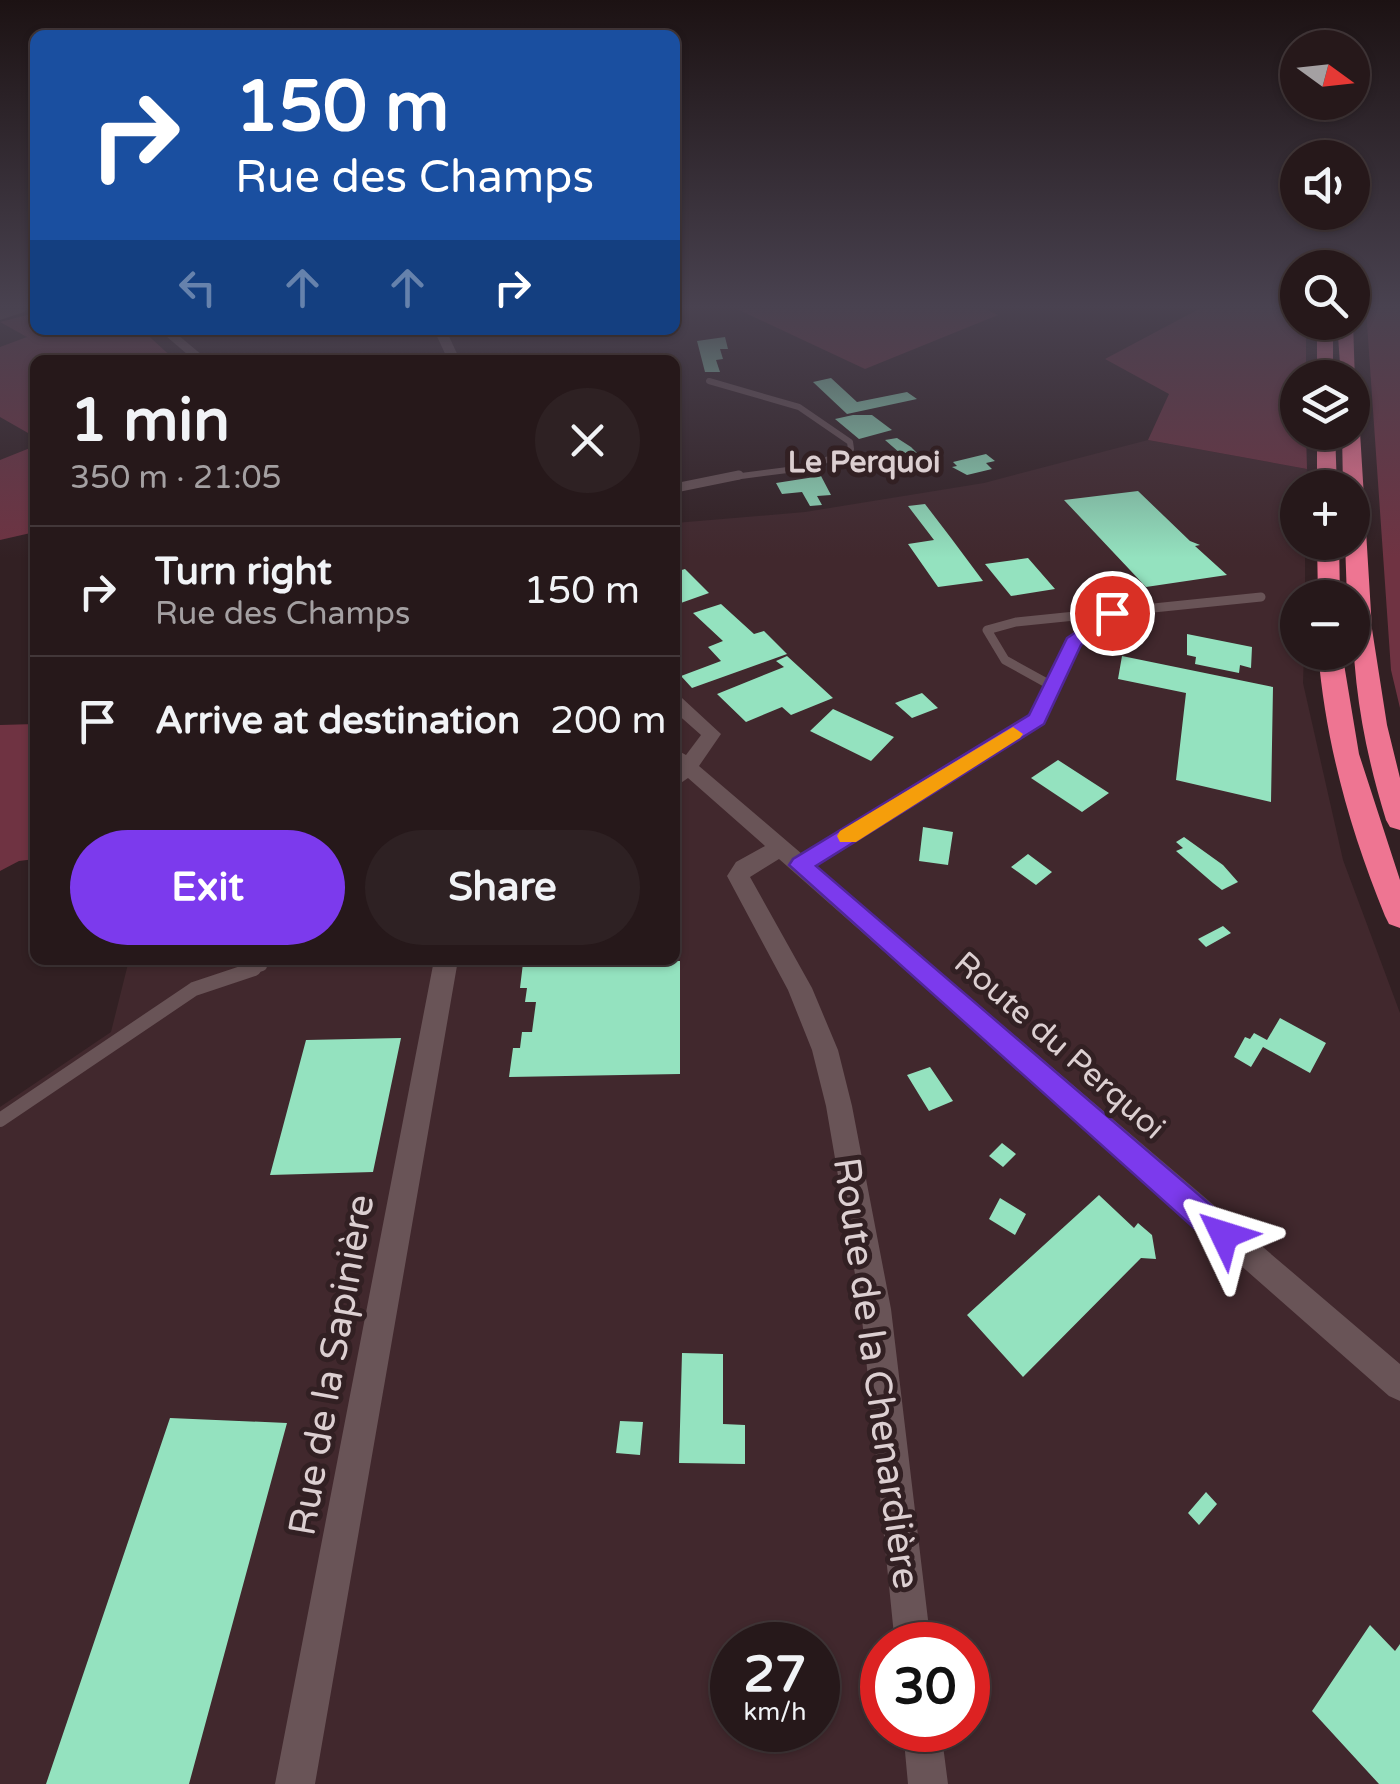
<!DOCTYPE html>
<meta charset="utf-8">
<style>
:root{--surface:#26181a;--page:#2e2123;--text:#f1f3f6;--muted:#a4a0a2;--line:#423739;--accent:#7c3aed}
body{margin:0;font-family:"Varela Round",sans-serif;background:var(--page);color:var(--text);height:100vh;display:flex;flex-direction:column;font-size:38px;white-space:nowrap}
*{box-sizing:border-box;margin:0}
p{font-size:32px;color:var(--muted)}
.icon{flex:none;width:55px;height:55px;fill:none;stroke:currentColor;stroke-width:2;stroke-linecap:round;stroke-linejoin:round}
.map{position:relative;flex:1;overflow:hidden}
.details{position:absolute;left:30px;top:355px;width:650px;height:610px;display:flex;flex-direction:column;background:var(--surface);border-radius:15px;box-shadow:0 2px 8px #0004,0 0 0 2px var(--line)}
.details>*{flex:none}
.guide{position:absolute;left:30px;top:30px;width:650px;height:305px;border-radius:15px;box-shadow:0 2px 8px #0004,0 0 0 2px var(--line);background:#1a4fa0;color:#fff;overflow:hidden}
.needle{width:65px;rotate:105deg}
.tools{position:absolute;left:1280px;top:30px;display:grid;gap:20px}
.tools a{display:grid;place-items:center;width:90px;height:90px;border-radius:50%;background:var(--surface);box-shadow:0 2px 8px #0004,0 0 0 2px var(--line);font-size:50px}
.speed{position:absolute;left:710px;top:1622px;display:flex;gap:20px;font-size:50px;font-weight:700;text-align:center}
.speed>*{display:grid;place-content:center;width:130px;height:130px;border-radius:50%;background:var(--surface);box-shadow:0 2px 8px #0004,0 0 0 2px var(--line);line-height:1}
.speed small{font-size:25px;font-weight:400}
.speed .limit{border:15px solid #d22;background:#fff;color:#111}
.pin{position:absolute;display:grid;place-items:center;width:85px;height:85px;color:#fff;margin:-42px;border:5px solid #fff;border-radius:50%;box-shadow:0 2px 10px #0007}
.me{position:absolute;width:110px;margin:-55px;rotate:311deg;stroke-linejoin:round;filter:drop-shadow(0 0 8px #0008)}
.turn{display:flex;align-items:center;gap:35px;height:210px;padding:0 40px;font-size:45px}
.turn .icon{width:130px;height:130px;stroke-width:2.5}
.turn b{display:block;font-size:70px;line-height:85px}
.lanes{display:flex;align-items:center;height:95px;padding:0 40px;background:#0003;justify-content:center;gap:50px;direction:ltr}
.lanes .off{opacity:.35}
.round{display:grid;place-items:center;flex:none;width:105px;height:105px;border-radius:52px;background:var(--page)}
.head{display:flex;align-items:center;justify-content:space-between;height:170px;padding:0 40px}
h1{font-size:60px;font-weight:800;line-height:75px}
.cta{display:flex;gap:20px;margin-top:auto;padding:20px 40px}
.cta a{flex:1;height:115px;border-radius:60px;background:var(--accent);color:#fff;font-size:40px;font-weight:800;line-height:115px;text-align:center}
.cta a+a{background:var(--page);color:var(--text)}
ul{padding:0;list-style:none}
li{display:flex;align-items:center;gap:30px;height:130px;padding:0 40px;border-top:2px solid var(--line)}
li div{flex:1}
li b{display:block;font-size:38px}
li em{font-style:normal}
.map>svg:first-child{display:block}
.built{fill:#41282d;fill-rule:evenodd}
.green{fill:#6f3342}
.building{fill:#94e2bf}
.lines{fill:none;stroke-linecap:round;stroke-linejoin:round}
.lane-far3{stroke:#695457;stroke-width:6}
.lane-far2{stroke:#695457;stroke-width:9}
.lane-far1{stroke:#695457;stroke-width:10}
.lane{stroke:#695457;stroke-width:14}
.street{fill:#695457;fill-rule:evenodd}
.secondary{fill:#695457;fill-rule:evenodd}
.highway{fill:#ee7592;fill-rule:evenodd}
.route{fill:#7c3aed;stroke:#51269a;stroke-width:2.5}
.slow{fill:#f59e0b}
.labels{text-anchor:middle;stroke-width:10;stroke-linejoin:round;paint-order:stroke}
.far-neighbourhood-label{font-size:30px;font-weight:bold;fill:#dccfd1;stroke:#322023}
.street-label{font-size:32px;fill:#dccfd1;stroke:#322023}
.near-street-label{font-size:38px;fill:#dccfd1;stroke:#322023}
</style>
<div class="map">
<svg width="1400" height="1784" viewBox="0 0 1400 1784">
<rect width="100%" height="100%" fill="#322023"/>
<path class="built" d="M1148,440L1307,469L1306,487L1298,488V542L1305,543V597L1298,598V652L1304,653L1303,683L1343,860L1400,1013V1784H0V1107L111,1032L129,960H675V523L805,512L984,483ZM732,1645H818V1730H732ZM882,1645H968V1730H882Z"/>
<path class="green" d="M737,309H985L998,315L865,369Z
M1199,309H1297L1298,322L1306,323V377L1298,378V432L1306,433L1307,469L1148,440L1169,394L1105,359Z
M1366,309H1400V708L1391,670Z
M35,313V330H142L175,360H35V437L0,417V347L27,337L0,322Z
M35,446V532L0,540V460Z
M35,724V859L19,861L0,871V725Z"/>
<path class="building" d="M725,337L728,349H720L723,359L716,360L720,372H705L697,341Z
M831,378L857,402L907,392L917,399L847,414L813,382Z
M853,415H872L892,430L859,439L835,419Z
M897,438L911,447L925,461L915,463L908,460L885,440Z
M986,454L995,461L986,463L992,469L967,475L952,467L957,466L953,462Z
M821,476L831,495L817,496L822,505L810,506L802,492L782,494L776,483Z
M1138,491L1190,541L1200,545L1195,546L1227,575L1146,587L1064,500Z
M925,504L951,538L983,581L938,587L908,544L934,540L908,506Z
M1028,558L1055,589L1011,596L985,564Z
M685,569L709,593L678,604L675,572Z
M721,604L754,634L764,631L787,654L692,688L681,676L721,661L708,647L723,641L693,613Z
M1187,634L1252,647L1251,668L1240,665L1239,673L1195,664L1196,657L1187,655Z
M787,656L833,698L791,715L782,707L746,722L717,694L784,667L776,661Z
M1122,656L1273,687L1271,802L1176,780L1186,693L1118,679Z
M922,693L938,708L912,718L895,703Z
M833,709L894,737L871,761L810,731Z
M1058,760L1109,793L1082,812L1031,778Z
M923,827L953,832L948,865L919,861Z
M1184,837L1223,865L1238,882L1222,890L1213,883L1176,851L1183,848L1176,842Z
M1028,854L1052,872L1036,885L1011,867Z
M1223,926L1231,933L1206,947L1198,939Z
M680,961V1074L509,1077L513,1048H520L522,1032H532L536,1002H525L527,988H520L523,963Z
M1280,1018L1326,1043L1310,1073L1263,1047L1251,1067L1234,1057L1245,1037L1250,1039L1254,1033L1267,1040Z
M401,1038L373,1172L270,1175L306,1040Z
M930,1067L953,1101L929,1111L907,1075Z
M1002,1143L1016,1154L1003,1167L989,1156Z
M1099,1195L1134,1228L1138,1223L1152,1235L1156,1259L1141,1258L1023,1377L967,1315Z
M1000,1198L1026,1214L1015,1235L989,1219Z
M682,1353L723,1354V1424L745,1425V1464L679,1463Z
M170,1418L287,1423L189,1784H46Z
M620,1421L643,1422L640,1455L616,1453Z
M1206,1492L1217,1504L1199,1525L1188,1513Z
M1370,1625L1395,1651L1400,1644V1784H1379L1312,1711Z"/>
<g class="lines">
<path class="lane-far3" d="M709,381L799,407L850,442L851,449L811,467L726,478"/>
<path class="lane-far2" d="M675,488L739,475
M1052,686L1005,660L987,630L1016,622L1261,597"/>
<path class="lane-far1" d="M247,971L262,966"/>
<path class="lane" d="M0,1120L194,989L254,969"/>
<path class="street" d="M159,330H172L208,360H194Z
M434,330H446L460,360H448Z
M1112,608L1121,613L1081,645L1044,723L816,866L1400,1364V1401L1389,1396L779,859L750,877L812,988L838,1050L852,1106L891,1309L931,1645H895L861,1309L826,1106L812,1050L788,990L727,876L736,862L765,846L688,778L675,787V749L686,755L701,735L675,712V696L682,698L721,734L699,766L802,854L1029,715L1067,638Z
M434,960H458L315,1784H275Z
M903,1730H941L948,1784H908Z"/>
<path class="secondary" d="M27,309L24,312L0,320V310Z"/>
<path class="highway" d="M1317,322H1333V378H1317Z
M1337,322H1353L1355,382L1352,378H1341Z
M1352,427L1360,432L1372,629L1387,725L1400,778V830L1390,827L1386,820C1362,742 1352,677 1352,598H1347L1345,542H1352V488H1343L1342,432H1352Z
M1317,432H1335L1337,488H1317Z
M1317,542H1339L1340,598H1318Z
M1318,652H1342L1359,754L1400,880V928L1389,924L1385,916C1350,830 1326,745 1318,652Z"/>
</g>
<linearGradient id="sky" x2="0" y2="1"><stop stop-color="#1c1213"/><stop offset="0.55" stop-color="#494250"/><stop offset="1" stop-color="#494250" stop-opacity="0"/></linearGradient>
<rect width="1400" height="558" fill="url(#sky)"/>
<path class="route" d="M1112,608L1120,613L1081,645L1044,724L816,866L1234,1225L1238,1235L1234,1245L1224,1249L1213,1245L789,865L793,859L1029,715L1067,638Z"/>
<path class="slow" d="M1013,727L1023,734L1020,738L856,842H840L837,836L840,831Z"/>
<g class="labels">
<g class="far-neighbourhood-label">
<text x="864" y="472">Le Perquoi</text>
</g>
<g class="street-label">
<text transform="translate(1060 1045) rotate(41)" y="11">Route du Perquoi</text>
</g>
<g class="near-street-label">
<text transform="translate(331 1365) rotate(-80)" y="13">Rue de la Sapinière</text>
<text transform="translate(877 1373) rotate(82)" y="13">Route de la Chenardière</text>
</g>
</g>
</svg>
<div class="tools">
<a><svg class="needle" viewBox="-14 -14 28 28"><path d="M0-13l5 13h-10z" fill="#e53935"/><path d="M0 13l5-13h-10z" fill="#a4a0a2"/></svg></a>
<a><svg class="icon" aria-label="sound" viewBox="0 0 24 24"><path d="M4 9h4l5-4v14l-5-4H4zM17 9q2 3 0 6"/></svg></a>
<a><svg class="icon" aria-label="search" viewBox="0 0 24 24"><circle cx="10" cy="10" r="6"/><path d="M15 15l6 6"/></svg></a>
<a><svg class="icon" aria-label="layers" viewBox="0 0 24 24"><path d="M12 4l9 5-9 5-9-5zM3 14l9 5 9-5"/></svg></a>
<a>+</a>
<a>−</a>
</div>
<div class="speed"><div>27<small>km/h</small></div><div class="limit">30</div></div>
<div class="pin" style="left:1112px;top:613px;background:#d93025"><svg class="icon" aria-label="arrive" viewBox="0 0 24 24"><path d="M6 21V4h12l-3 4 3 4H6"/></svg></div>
<svg class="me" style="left:1224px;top:1235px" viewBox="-20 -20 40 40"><path d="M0-17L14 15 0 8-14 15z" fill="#7c3aed" stroke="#fff" stroke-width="4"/></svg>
<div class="guide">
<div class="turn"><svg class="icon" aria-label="right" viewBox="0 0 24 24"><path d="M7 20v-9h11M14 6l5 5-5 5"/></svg><div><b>150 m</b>Rue des Champs</div></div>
<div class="lanes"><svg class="icon off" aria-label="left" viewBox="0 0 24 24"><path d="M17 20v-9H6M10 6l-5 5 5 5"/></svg><svg class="icon off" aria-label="ahead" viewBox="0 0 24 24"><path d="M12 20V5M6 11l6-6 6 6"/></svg><svg class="icon off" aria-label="ahead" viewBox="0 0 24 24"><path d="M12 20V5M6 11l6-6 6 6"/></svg><svg class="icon" aria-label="right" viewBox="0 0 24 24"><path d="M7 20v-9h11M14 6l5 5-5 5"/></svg></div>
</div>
<section class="details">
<div class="head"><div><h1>1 min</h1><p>350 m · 21:05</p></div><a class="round"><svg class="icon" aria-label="close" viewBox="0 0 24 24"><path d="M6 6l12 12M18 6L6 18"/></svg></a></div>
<ul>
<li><svg class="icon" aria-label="right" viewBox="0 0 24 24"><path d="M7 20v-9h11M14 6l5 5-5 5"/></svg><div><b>Turn right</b><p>Rue des Champs</p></div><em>150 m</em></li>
<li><svg class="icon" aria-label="arrive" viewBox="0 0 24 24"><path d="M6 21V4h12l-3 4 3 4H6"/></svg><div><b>Arrive at destination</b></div><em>200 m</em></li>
</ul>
<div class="cta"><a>Exit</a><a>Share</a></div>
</section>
</div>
